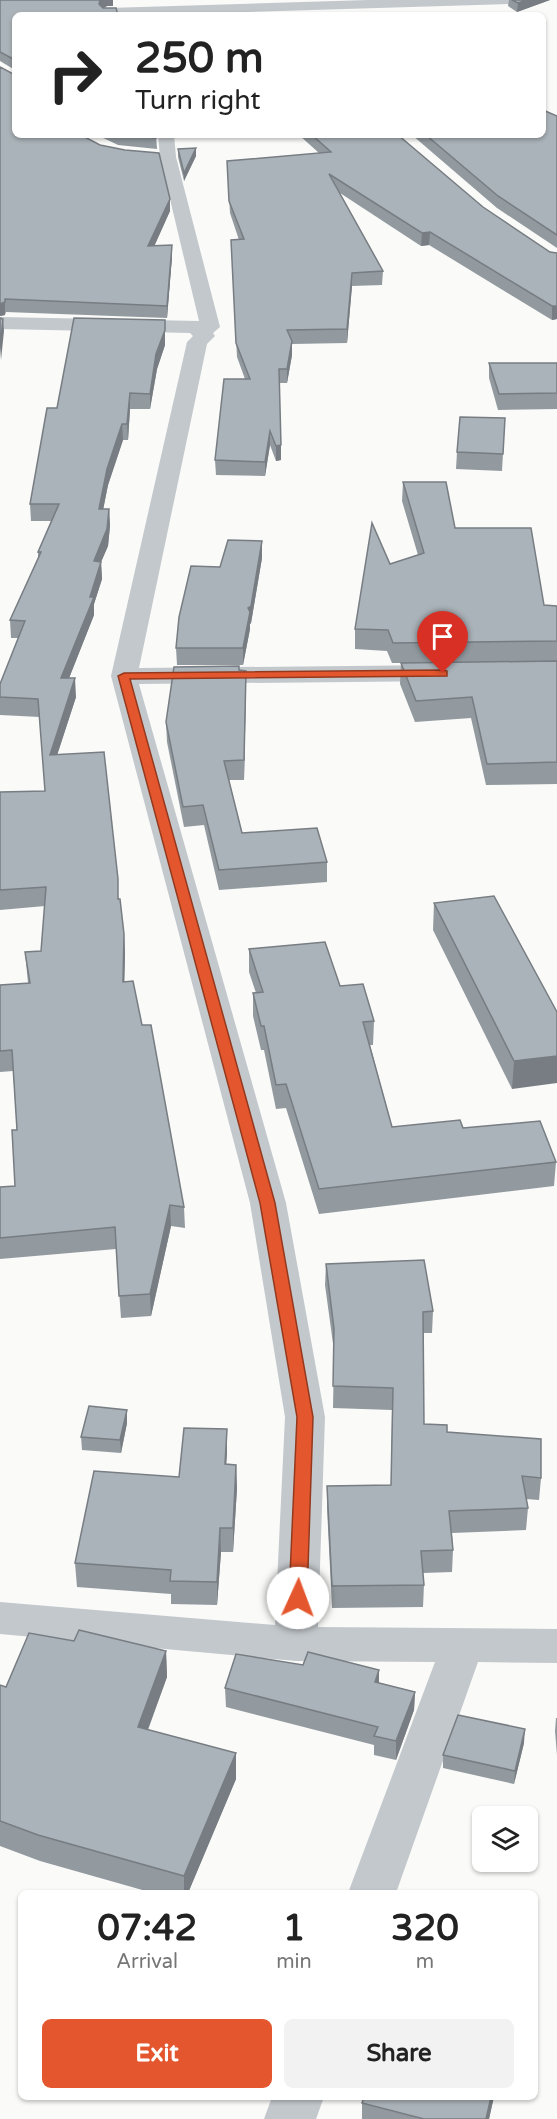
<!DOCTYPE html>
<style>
:root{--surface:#fff;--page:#f2f2f2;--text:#222;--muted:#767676;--accent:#e4572e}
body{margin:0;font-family:"Varela Round",sans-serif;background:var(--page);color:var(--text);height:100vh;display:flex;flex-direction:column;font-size:22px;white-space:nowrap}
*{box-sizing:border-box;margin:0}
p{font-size:20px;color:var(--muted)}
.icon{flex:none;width:33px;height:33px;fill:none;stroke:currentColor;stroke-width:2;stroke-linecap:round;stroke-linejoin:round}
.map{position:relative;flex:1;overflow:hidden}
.details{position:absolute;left:18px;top:1890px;width:520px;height:210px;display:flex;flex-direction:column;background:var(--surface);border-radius:9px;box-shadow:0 2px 4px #0004}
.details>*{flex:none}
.top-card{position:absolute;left:12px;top:12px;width:534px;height:126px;border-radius:9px;box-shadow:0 2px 4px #0004;background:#fff;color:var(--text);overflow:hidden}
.tools{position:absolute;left:472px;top:1806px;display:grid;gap:12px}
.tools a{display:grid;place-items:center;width:66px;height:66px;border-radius:9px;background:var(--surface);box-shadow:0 2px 4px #0004;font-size:30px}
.pin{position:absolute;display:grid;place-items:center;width:51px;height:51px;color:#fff;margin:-62px -26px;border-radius:50% 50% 50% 0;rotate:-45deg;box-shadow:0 0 6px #0007}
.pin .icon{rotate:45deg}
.me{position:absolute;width:66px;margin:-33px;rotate:2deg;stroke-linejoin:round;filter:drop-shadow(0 0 4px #0008)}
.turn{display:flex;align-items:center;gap:21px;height:126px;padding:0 24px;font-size:27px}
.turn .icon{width:78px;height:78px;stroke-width:2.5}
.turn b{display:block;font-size:42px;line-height:51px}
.eta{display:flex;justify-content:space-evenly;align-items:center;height:102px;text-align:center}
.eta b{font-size:36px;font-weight:700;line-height:42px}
.action{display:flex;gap:12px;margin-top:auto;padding:12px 24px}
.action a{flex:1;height:69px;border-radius:9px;background:var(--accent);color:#fff;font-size:24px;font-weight:700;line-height:69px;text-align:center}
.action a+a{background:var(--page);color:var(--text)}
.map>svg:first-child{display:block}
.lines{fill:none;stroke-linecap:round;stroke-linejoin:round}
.street{fill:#c3c8cc;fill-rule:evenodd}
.wall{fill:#929a9f}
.shaded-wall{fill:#777d82}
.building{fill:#aab3b9;stroke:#777d82;stroke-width:1.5}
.route{fill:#e4572e;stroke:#94391e;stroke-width:1.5}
</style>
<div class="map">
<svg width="557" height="2119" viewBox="0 0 557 2119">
<rect width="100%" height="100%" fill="#fafaf8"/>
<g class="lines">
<path class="street" d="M368,0H518L511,4L151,15H103L101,12L108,8Z
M158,135H174L176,157L220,327L213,333L215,336L207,344L139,668L446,665L455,667L459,673L455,679L446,681L139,684L286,1203L325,1417L318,1627L557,1629V1663L478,1662L396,1893H348L435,1662L296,1661L0,1634V1602L275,1625L285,1417L250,1203L111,676L187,342L193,336L190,333L0,329V317L199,321L160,157Z
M272,2097H324L316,2119H264Z"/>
</g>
<path class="wall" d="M0,0H113V6H107L104,8L15,15V70L0,61Z
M509,0H550L517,12L508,6Z
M557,116V248L497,208L412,135H543Z
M15,135L170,199V211L154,246L172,245V257L167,318L6,312L5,315L0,316Z
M97,135H156L157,149L118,145Z
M299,135H398L483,207L550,252L557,253V319L552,320L429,245L421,246L340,193L383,271L382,285L352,286L347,343L292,344V355L287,383H279L281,460L276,461L270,445L265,476L216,475L215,460L245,379L237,357L231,240H239L230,213L227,161L319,153Z
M196,148V156L184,181L178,157V149Z
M165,320V345L157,369L150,409H130L128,440H123L108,485L103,509H109L110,526L108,546L101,562L102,579L94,604V615L69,678L76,697L57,755L119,899L124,934L125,954L124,981L142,1025L184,1207L185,1228L171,1226L151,1316L121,1318L116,1249L0,1259V1187L15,1186L17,1130L13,1071L0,1072V985L28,983L25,952L41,951L45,906L0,910V792L45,791L40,717L0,715V684L18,638H11L10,620L38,558V552L51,521H31L30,504L57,408Z
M489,363H557V409L498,410L489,378Z
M505,418L502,471L456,469L457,452Z
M403,482L544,605L557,606V784L486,785L471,718L415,722L400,684L401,663H392L387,651L355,649V629L390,564L418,555L402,501Z
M262,558L251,623L250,624V629L243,665H177L176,648L220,567Z
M239,666V670L246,671L244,780H229L242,833L327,862V882L219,890L204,825L184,827L167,742L166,722Z
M434,903L557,1012L512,1089L433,930Z
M249,949L340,986L374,1021L373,1045H370L392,1127L463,1128L556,1162L554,1186L319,1214L286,1108L276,1109L264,1050H261L253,1016V993H256L249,972Z
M326,1264L433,1311L432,1333H423L424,1424L447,1432L541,1478L539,1500L526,1499L528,1508L526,1530L452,1533L453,1550L452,1572L423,1573L424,1585L423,1607L332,1608L327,1508V1486L391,1485L392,1410L333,1408L334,1351L325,1285Z
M127,1423L121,1453L82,1450L81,1437Z
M227,1452L226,1465H236L237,1488L233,1552H221L217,1605L171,1604V1594L77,1587L75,1563L179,1477Z
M74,1641L166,1651L167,1677L148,1730L236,1779L188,1893H153L40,1861L0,1846V1685L6,1687Z
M379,1683L415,1692L414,1710L396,1760L374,1755V1745L226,1707L225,1688Z
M556,1718H557V1755L555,1731Z
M524,1743L514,1784L443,1768V1755Z
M493,2100L489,2119H362V2103Z"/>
<path class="shaded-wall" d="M100,0H113V6H107L100,10L99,4Z
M527,0H550L517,12L518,3Z
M196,148V156L184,181V173Z
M170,199V211L149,258L148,246Z
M430,232L429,245L421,246L422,233Z
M172,245V257L167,318V306Z
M352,273V286L347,343V329Z
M5,299V315L0,316V304Z
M552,306H557V319L552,320Z
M3,319L4,331L1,360L0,347Z
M165,320V345L157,369L150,409V394L156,354Z
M292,341V355L287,383V369Z
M130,393V409L128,440L127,424Z
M122,424L123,440L108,485L100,526L99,509L107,469Z
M270,431V445L265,476V462Z
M281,445V460L276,461V446Z
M109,509L110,526L108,546L101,562L102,579L94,604V615L62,696L61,678L90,597L94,561Z
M262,541V558L251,623L250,624V629L243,665V648L248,608Z
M246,671V690L244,780V760Z
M75,678L76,697L51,774L50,755Z
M124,934L125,954L124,1002L123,982Z
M557,1056V1083L512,1089L514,1061Z
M170,1205L171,1226L151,1316L150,1294Z
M127,1410V1423L121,1453L120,1440Z
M227,1429V1452L225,1488V1464Z
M236,1465L237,1488L233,1552V1528Z
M220,1528L221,1552L217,1605V1582Z
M166,1651L167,1677L139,1753L138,1727Z
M379,1670V1689L375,1682Z
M415,1692L414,1710L396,1760V1741Z
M525,1729L524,1743L514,1784L515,1771Z
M236,1753V1779L188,1893H184V1876Z
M491,2097H494L489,2119H486Z"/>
<path class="building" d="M0,0H100L99,4L103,8H116L118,15H15V60L0,52Z
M512,0H527L518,3Z
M0,67L15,75V73V135H81L100,145L125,150L159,153L170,199L148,246L172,245L167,306L5,299V302L0,304Z
M543,110L557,116V235L498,196L426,135H543Z
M127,135H156V138Z
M312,135H398L483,207L550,252L557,253V306H552L430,232L422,233L329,174L383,271L352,273L347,329L287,330L292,341L287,369H279L281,445L276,446L270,431L265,462L215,460L224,379H250L236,343L231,240L244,239L229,201L227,161L331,152Z
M196,148L184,173L178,149Z
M0,318L3,319L0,347Z
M74,318L165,320V330L156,354L150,394L130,393L127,424H122L107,469L99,509H109L107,529L94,561L101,562L90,597H94L61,678H75L50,755L104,752L118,879V899H120L124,934L123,982L133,981L142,1025H151L184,1207L170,1205L150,1294L119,1296L115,1227L0,1238V1187L15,1186L12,1130H17L12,1050L0,1051V985L30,983L25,952L41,951L46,887L0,890V792L45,791L38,699L0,697V684L25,621L10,620L41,552H38L59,504H30L47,408H57Z
M489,363H557V393L499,394Z
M460,417L505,418L503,454L457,452Z
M403,482H446L455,528H531L544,605L557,606V641L393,643L388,630L355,629L372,523L390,564L424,553Z
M228,540L262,541L251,606L248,608L250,612L243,648H176L179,617L191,566L220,567Z
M557,661V762L487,764L472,697L416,701L401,663Z
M239,666V670L246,671L244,760L224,761L242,833L317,828L327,862L219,870L203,805L183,807L166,722L174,667Z
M494,896L557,1012V1056L514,1061L434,903Z
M325,942L340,986L363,984L374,1021L363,1022L392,1127L460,1120L463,1128L540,1121L556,1162L319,1189L286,1084L276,1085L264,1026H261L253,993L263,992L249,949Z
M424,1260L433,1311L423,1312L424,1424L447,1425V1432L541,1439V1478L522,1476L528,1508L449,1511L453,1550L421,1551L424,1585L332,1586L327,1486L391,1485L393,1388L333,1386L334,1329L326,1264Z
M89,1406L127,1410L120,1440L81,1437Z
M184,1428L227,1429L225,1464L236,1465L233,1528H220L217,1582L170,1581L171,1570L75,1563L94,1471L179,1477Z
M79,1630L166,1651L138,1727L236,1753L184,1876L38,1835L0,1821V1685L6,1687L29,1633L74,1641Z
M308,1652L379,1670L375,1682L415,1692L396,1741L374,1736L378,1727L225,1688L236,1654L303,1665Z
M458,1715L525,1729L515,1771L443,1755Z
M364,2097H491L486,2119H424L362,2103Z"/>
<path class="route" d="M443,670L447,671V676L130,679L275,1203L313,1417L307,1598L304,1603L298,1605L292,1603L289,1598L297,1417L260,1203L118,676L124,673Z"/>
</svg>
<div class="tools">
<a><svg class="icon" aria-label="layers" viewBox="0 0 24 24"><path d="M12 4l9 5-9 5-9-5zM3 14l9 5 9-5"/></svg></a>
</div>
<div class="pin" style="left:443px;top:673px;background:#d93025"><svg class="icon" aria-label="arrive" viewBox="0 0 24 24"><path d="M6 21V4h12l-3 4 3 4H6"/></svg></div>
<svg class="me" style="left:298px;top:1598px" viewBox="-20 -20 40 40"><circle r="19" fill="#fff"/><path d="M0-13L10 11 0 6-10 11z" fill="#e4572e"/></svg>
<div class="top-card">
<div class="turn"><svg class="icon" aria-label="right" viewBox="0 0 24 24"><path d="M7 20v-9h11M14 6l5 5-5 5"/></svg><div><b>250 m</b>Turn right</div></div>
</div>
<section class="details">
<div class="eta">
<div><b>07:42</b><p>Arrival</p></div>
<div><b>1</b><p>min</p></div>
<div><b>320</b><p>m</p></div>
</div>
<div class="action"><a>Exit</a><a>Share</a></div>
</section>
</div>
